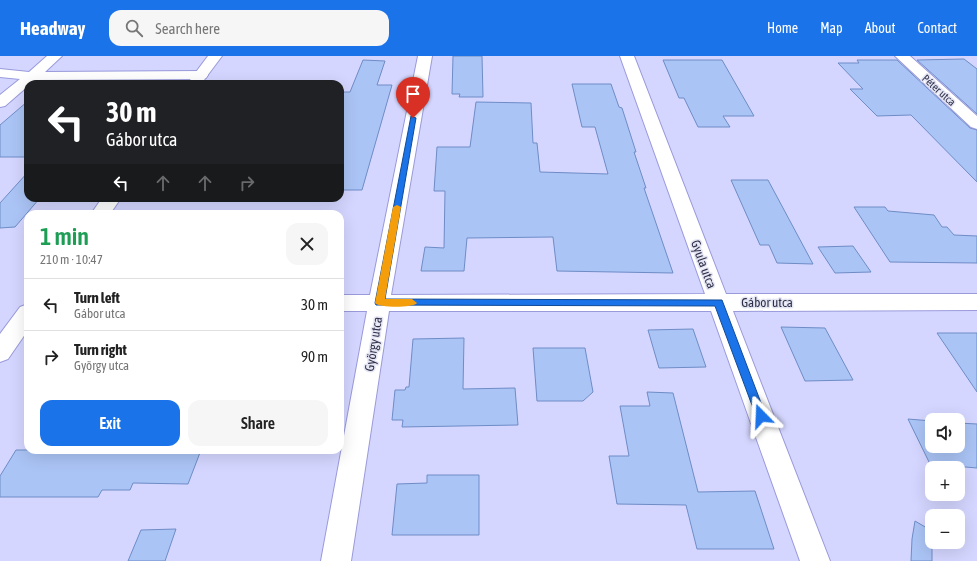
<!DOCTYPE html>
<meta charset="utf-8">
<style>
:root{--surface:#fff;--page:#f6f6f6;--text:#222;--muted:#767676;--line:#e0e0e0;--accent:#1a73e8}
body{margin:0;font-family:"Asap Condensed",sans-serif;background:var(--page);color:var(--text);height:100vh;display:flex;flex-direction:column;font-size:15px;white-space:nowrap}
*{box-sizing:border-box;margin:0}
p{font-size:13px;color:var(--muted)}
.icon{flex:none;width:22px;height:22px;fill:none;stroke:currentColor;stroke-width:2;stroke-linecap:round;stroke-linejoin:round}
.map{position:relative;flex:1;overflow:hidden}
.details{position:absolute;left:24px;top:154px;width:320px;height:244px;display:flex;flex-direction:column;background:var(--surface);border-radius:12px;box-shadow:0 4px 16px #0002}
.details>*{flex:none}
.banner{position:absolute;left:24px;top:24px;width:320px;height:122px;border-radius:12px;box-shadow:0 4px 16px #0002;background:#202124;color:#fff;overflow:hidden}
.tools{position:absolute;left:925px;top:357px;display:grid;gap:8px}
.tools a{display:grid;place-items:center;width:40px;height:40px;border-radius:8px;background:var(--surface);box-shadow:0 4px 16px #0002;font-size:20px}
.pin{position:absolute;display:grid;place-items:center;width:34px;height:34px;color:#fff;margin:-41px -17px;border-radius:50% 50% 50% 0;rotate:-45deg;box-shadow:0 0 4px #0007}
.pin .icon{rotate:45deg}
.me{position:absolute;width:44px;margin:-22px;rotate:339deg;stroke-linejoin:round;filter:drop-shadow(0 0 3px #0008)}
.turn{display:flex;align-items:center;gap:14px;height:84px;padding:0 16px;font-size:18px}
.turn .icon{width:52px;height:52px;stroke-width:2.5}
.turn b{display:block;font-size:28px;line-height:34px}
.lanes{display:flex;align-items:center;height:38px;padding:0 16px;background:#0003;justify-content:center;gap:20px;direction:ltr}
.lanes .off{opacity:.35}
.round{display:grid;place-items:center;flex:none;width:42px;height:42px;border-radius:12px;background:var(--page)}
.summary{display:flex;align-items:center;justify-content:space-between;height:68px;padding:0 16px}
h1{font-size:24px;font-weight:600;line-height:30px;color:#1e9e55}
.action{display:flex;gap:8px;margin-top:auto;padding:8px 16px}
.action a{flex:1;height:46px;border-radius:12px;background:var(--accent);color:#fff;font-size:16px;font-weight:600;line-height:46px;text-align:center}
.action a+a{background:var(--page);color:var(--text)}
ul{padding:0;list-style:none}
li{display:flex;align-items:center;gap:12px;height:52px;padding:0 16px;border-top:1px solid var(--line)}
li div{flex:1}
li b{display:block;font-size:15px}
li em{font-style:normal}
header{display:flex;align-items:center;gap:24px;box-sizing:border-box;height:56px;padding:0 20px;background:var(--accent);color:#fff}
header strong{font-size:19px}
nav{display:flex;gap:22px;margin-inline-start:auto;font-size:14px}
.search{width:280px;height:36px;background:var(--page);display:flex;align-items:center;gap:10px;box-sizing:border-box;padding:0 14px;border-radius:12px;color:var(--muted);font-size:15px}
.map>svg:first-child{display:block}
.building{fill:#aac4f5;stroke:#6e8cc6}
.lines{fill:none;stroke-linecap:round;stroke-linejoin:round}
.minor-casing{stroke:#999adb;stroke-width:2}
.major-casing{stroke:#999adb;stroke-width:2}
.minor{fill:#fff;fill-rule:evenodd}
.major{fill:#fff;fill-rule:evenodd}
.route{fill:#1a73e8;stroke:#114b97}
.slow{fill:#f59e0b}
.labels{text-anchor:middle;stroke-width:3;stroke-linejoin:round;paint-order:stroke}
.far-street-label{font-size:11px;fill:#2f2f49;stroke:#e4e5f3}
.street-label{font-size:13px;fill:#2f2f49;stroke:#e4e5f3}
</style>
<header>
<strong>Headway</strong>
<div class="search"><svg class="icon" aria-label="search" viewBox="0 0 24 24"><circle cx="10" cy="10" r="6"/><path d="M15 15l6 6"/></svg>Search here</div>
<nav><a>Home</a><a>Map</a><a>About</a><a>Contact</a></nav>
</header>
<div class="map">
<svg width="977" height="505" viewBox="0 0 977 505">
<rect width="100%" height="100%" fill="#d4d6ff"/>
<path class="building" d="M453,0H482L483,41H459L460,38H452Z
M964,3L977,13V58L917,4Z
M363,4L385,5L377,29H392L362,134H340V36H350Z
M663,4H722L754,60H723L730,71H698L684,42H679Z
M857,4H897L970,72L977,74V126L911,59L877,60L850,33H863L838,7H859Z
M572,28H611L619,51L622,52L636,96H634L646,132H644L673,217L557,215L553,181L467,182L464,215H421L425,191L444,192L445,135H434L437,91H470L476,46L531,47L533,87H537L540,116L608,118L595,71H582Z
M28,45V101H0V69Z
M28,116V142H40L15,171L0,172V147Z
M731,124H768L813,208L777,207L769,189H760Z
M854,151H885L888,155L934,159L942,171H947L954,179L977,180V207L890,206Z
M853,190L871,216L835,217L818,191Z
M781,271L825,272L853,324L805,325Z
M693,273L706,311L659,312L648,274Z
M937,277H977V336Z
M464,282L463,333L515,332L518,369L402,371L403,364H392L395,334H405L406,331H409L413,283Z
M533,292H585L593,336L583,345H537Z
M647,336L673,337L698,436L755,435L774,493H697L686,449L617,448L609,400H629L620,350H650Z
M908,363L932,365V390H958V367L977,368V412L930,408Z
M16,394H201L188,428L133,427L130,434H102L98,441H0V420Z
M427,419H479V479H392L397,428L427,427Z
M915,465L932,475V505H911L912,483Z
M176,473L165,505H128L141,474Z"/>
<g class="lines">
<defs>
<path id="minor" d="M47,0H62L45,16L201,15L206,16L208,19L206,22L201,23L35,24L31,28H28V30L5,50L0,51V39L20,23L0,21V13L29,16Z
M418,0H432L391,239L705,238L620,0H634L726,238H977V254L733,255L830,505H800L711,255H389L351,505H321L367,255H340V239H370Z
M895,0H910L977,60V73L971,71Z"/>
<path id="major" d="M208,0H222L201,28H187Z
M102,142H121L110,158H91Z
M28,248V274L8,303L0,306V278L20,251Z"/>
</defs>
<use href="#minor" class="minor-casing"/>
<use href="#major" class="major-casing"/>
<use href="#minor" class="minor"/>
<use href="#major" class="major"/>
</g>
<path class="route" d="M411,60L416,62L385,243L722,244L766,360L765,364L761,365L757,364L756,360L715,250L376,249L375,247Z"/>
<path class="slow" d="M397,149L401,151L385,243H412L417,247C413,252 379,252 375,247L393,151Z"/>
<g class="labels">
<g class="far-street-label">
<text transform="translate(939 34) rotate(42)" y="4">Péter utca</text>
</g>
<g class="street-label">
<text transform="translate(704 208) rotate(70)" y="5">Gyula utca</text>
<text x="767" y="251">Gábor utca</text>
<text transform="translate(373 288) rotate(-81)" y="5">György utca</text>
</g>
</g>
</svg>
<div class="tools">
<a><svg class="icon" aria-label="sound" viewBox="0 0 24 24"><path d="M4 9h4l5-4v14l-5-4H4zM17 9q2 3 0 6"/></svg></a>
<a>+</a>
<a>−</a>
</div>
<div class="pin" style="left:413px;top:62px;background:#d93025"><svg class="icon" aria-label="arrive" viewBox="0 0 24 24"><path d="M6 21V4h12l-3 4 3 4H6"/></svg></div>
<svg class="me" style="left:761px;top:360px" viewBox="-20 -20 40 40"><path d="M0-17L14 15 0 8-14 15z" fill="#1a73e8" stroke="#fff" stroke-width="4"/></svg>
<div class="banner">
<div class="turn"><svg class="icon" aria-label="left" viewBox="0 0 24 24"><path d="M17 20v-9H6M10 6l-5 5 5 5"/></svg><div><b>30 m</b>Gábor utca</div></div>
<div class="lanes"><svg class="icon" aria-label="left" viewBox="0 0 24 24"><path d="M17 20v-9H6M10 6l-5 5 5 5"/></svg><svg class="icon off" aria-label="ahead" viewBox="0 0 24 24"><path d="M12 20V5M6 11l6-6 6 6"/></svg><svg class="icon off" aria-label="ahead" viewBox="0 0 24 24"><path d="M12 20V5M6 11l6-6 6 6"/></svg><svg class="icon off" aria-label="right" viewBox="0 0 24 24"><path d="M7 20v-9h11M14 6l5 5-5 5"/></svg></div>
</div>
<section class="details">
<div class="summary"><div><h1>1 min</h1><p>210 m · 10:47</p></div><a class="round"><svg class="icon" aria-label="close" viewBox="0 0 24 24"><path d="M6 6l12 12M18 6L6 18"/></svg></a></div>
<ul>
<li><svg class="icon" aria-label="left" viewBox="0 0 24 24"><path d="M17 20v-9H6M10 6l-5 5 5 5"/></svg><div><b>Turn left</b><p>Gábor utca</p></div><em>30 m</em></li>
<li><svg class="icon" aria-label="right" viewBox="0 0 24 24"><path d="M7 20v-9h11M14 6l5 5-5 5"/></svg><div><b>Turn right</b><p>György utca</p></div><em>90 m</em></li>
</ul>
<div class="action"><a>Exit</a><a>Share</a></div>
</section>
</div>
